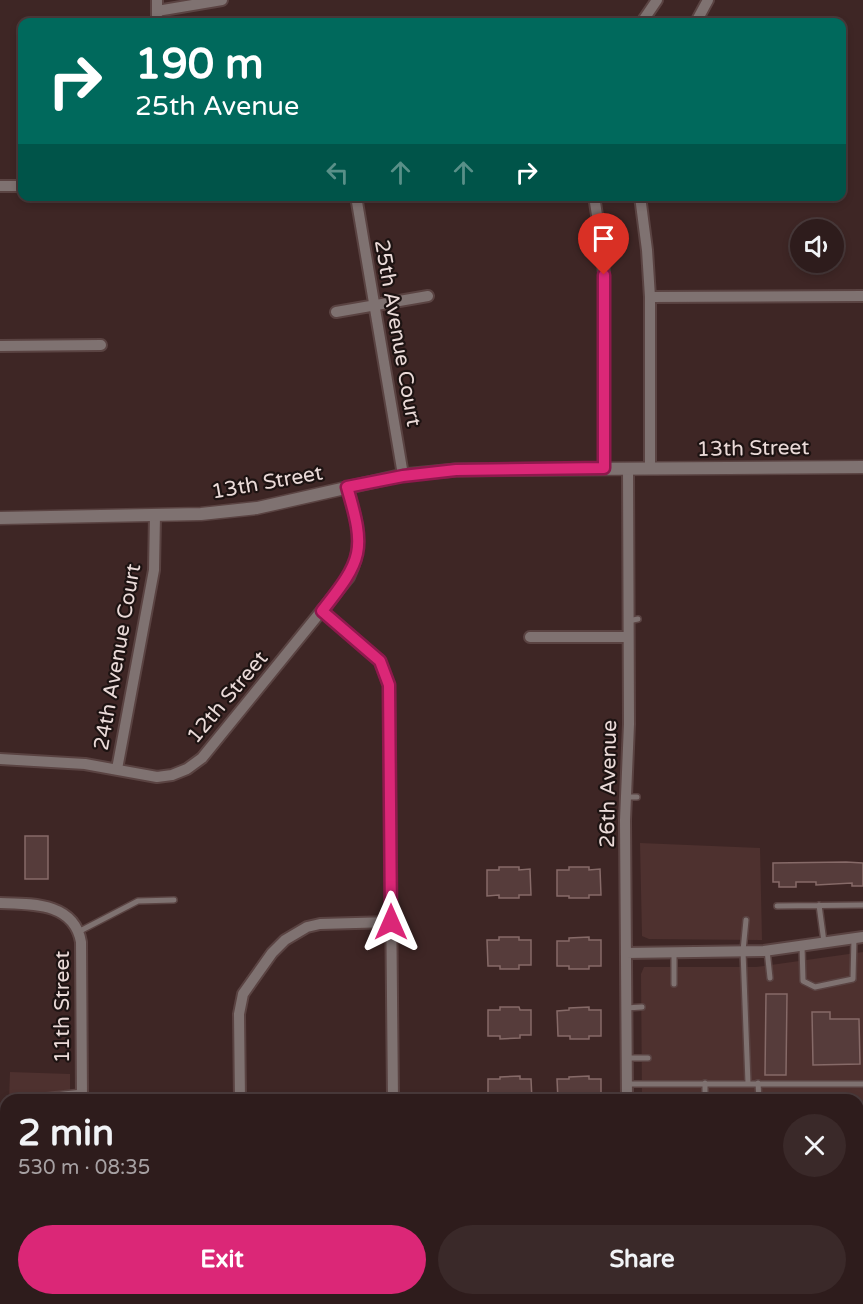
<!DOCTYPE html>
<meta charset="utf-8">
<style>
:root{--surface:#2e1c1c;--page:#3a2929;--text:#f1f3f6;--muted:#a7a1a3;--line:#493a3b;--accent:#db2777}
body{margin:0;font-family:"Varela Round",sans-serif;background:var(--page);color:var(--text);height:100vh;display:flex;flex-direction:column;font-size:22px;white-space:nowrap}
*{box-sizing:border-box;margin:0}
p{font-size:20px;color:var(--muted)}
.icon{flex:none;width:33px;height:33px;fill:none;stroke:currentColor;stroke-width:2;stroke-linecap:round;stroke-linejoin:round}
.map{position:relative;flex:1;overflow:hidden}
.panel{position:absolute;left:0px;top:1094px;width:864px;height:212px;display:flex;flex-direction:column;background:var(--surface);border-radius:18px 18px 0 0;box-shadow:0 3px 9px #0003,0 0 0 2px var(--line)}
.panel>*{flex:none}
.top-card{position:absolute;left:18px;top:18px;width:828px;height:183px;border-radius:12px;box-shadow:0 3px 9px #0003,0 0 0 2px var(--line);background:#00695c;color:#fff;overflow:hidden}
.fabs{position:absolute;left:790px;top:219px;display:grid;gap:12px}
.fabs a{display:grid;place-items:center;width:54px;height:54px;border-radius:50%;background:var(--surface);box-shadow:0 3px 9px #0003,0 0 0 2px var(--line);font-size:30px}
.pin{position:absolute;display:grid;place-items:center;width:51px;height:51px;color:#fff;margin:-62px -26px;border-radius:50% 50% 50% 0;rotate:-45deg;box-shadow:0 0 6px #0007}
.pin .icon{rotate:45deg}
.me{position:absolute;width:66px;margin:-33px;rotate:0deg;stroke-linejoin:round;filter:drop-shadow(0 0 4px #0008)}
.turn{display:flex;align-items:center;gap:21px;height:126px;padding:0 18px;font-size:27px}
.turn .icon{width:78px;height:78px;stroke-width:2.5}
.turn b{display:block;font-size:42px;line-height:51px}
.lanes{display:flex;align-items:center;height:57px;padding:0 18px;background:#0003;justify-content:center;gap:30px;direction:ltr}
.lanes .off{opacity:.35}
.round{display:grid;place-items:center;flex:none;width:63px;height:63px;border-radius:32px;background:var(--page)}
.overview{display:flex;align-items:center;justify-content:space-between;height:102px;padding:0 18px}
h1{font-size:36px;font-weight:700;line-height:45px}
.primary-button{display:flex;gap:12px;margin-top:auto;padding:12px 18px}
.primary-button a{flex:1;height:69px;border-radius:36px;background:var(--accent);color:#fff;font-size:24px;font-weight:700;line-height:69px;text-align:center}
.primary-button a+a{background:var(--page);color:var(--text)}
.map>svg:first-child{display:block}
.built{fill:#4e312f}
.building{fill:#563c3b;stroke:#866a68;stroke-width:1.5}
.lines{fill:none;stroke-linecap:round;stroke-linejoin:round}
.service-casing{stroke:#5a4342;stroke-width:8}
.minor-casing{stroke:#5a4342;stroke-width:14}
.tertiary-casing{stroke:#5a4342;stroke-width:15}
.service{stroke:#7f7271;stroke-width:5}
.minor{stroke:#7f7271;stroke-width:10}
.tertiary{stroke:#7f7271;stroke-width:12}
.route-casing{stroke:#8e194d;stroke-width:15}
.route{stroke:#db2777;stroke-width:10}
.labels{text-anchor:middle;stroke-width:4.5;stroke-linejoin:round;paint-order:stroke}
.street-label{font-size:21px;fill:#eadad8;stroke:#1d1312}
</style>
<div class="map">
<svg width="863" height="1304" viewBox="0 0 863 1304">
<rect width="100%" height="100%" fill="#3e2625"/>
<path class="built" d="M640,843L760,848L762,940L649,939L642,936Z
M863,952V1304H644V1299H858V1100L642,1099L641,974L644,967H756Z
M10,1072L70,1074V1099L9,1100Z
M7,1299H384V1304H7Z
M411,1299H609V1304H411Z"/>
<path class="building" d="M25,836H48V879H25Z
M846,862L863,863V886H852V883L816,885V882H796V887H779V882H773V863Z
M499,867H519V870L530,869L531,895H519V898H499V895L487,896V870H499Z
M569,867H589V870L600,869L601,895H589V898H569V896H557V870H569Z
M499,937H519V940H531V965H519V969H500V966H488L487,940H499Z
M589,937V940H601V966H589V969H569V966H557V941H569V938Z
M766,994H787L786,1075H765Z
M500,1007H519L520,1010H531V1035H520V1038L500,1039V1036H488V1010H500Z
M589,1007V1010H601V1036H589V1039H570V1036H558L557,1011L569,1010V1008Z
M812,1012H830V1019H859L860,1064L813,1065Z
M520,1076V1079H531L532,1100H488V1079H500V1077Z
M589,1076V1079H601V1100H558L557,1079H569V1077Z"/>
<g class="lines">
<defs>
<path id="service" d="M628,621L638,619
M626,797H637
M819,905L824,942
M777,906L863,905
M746,920L743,951L748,1083
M80,931L138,901L174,900
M802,946L803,981L815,987L853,979L854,938
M767,950L770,978
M674,952V984
M626,1008L642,1007
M626,1058H648
M705,1083V1100
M758,1083L759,1100
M628,1084H863
M43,1100L46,1096L82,1092
M858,1187H863
M858,1298H863
M849,1299V1304
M745,1301L804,1299
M142,1304H194"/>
<path id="minor" d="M157,0V22
M157,11L222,0
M642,22L657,0
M696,22L708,0
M0,186H22
M356,196L403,475
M594,196L602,247L604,275V468
M640,196L647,250L650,297V468
M650,297L863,296
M336,312L428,296
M0,346L101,345
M322,611L380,661L389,685L393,1100
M530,637H628
M0,759L85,764L157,777L172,775L187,769L202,758L349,577C365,544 357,520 347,487
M117,769L154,570L155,515
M0,903C31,904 74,902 81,942L82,1100
M626,953L764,951L863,937
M240,1100L239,1014L243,994L272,953L285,940L307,927L320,924L391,922
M627,1100L625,820L629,724L628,469
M397,1299V1304
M628,1299V1304"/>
<path id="tertiary" d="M0,518L201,514L257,508L403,475L455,470L863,467"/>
</defs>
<use href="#service" class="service-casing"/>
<use href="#minor" class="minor-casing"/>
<use href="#tertiary" class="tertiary-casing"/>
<use href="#service" class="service"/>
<use href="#minor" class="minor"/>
<use href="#tertiary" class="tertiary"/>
</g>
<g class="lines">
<defs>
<path id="route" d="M391,922L389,685L380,661L322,611C363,559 366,551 347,487L403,476L456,470L604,468V275"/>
</defs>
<use href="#route" class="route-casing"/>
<use href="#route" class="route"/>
</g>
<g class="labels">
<g class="street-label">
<text transform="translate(398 333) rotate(80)" y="7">25th Avenue Court</text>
<text transform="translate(753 448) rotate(-1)" y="7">13th Street</text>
<text transform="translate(267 482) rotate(-10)" y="7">13th Street</text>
<text transform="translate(117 657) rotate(-80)" y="7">24th Avenue Court</text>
<text transform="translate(227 697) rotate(-50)" y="7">12th Street</text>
<text transform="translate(608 784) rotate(-89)" y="7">26th Avenue</text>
<text transform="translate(62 1007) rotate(-90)" y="7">11th Street</text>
</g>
</g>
</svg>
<div class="fabs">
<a><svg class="icon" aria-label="sound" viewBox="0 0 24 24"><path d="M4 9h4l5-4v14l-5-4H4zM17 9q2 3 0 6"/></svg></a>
</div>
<div class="pin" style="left:604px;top:275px;background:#d93025"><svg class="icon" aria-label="arrive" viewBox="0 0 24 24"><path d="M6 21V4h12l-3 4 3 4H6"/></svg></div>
<svg class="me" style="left:391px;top:922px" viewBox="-20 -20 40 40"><path d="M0-17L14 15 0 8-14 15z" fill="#db2777" stroke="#fff" stroke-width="4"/></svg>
<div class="top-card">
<div class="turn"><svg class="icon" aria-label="right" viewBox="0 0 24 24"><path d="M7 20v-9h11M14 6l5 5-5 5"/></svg><div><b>190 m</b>25th Avenue</div></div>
<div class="lanes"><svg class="icon off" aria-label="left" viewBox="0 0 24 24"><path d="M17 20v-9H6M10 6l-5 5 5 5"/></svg><svg class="icon off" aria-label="ahead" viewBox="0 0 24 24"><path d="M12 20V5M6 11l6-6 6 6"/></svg><svg class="icon off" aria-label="ahead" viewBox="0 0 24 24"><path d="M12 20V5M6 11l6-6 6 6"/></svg><svg class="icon" aria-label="right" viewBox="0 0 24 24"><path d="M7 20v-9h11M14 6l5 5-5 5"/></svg></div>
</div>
<section class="panel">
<div class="overview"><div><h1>2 min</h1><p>530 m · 08:35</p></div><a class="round"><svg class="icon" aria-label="close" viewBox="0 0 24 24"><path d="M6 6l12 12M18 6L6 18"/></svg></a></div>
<div class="primary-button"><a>Exit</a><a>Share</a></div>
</section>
</div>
